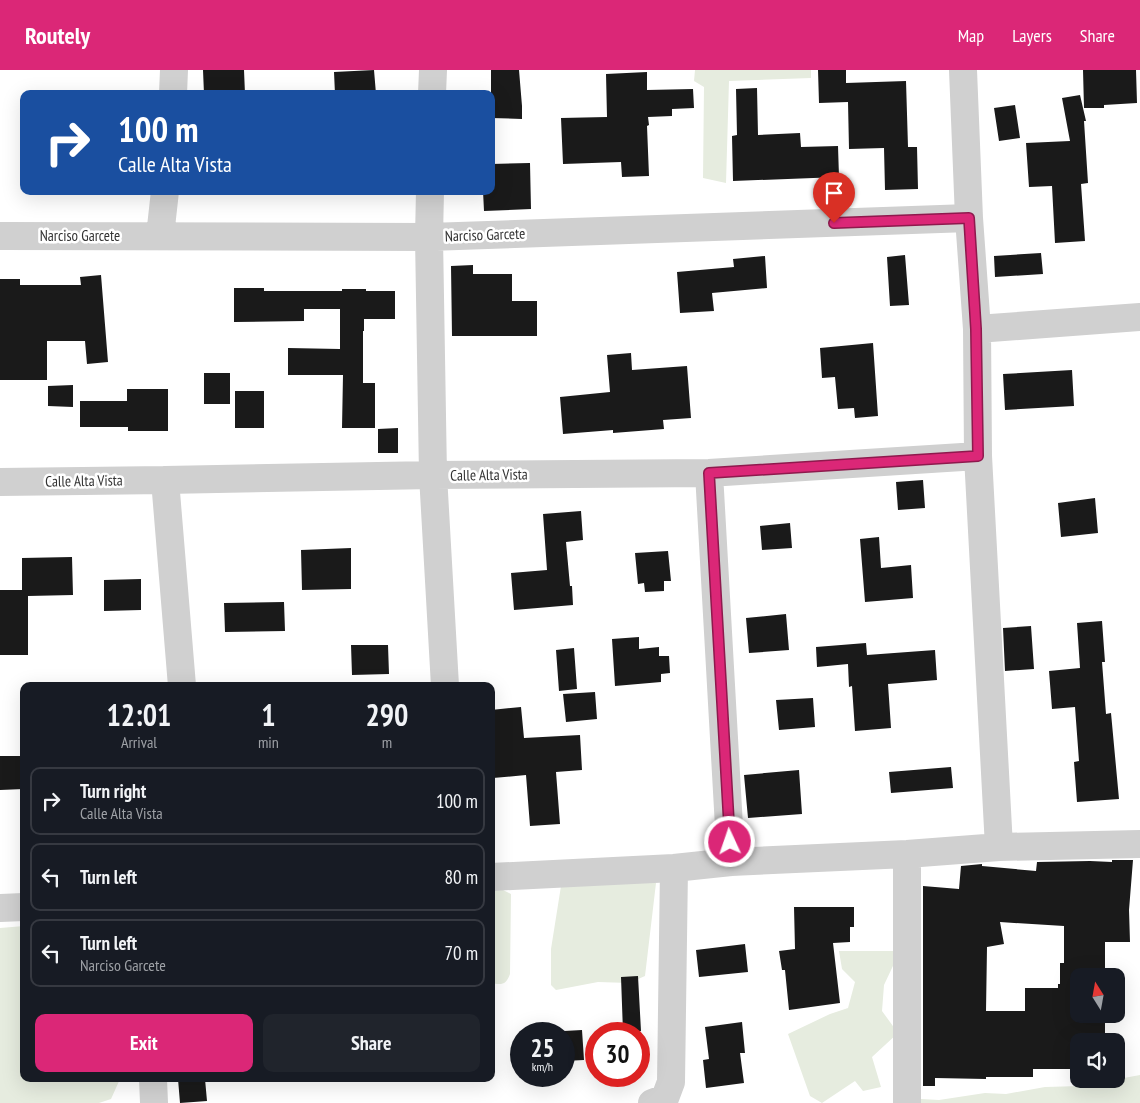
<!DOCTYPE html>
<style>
:root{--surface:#171b24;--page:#20242c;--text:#f1f3f6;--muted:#9ea1a6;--line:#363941;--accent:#db2777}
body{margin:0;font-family:"PT Sans Narrow",sans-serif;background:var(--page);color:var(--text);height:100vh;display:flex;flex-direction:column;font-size:19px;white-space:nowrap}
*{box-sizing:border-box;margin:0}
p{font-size:16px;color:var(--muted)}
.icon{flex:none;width:28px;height:28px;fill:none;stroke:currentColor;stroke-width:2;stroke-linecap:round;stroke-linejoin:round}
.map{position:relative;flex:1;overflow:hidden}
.panel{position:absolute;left:20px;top:612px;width:475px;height:400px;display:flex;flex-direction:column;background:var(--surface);border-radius:10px;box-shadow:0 5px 20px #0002}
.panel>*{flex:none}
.hud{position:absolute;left:20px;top:20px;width:475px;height:105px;border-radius:10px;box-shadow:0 5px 20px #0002;background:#1a4fa0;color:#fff;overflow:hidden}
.needle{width:32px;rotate:349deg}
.controls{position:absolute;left:1070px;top:898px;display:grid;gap:10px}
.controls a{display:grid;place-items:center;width:55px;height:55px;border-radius:10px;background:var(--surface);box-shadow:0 5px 20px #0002;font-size:25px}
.speed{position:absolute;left:510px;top:952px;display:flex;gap:10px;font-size:25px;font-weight:700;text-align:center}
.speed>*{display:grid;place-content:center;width:65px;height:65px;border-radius:50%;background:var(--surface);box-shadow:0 5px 20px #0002;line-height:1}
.speed small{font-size:12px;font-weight:400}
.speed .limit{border:8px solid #d22;background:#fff;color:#111}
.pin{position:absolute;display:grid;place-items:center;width:42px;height:42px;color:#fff;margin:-51px -21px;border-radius:50% 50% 50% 0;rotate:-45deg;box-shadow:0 0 5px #0007}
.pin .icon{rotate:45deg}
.me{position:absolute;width:55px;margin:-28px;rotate:357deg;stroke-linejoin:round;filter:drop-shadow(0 0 4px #0008)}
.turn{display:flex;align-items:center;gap:18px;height:105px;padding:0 15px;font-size:22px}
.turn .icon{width:65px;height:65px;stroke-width:2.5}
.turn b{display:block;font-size:35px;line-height:42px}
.eta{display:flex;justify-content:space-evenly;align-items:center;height:85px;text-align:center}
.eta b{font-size:30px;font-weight:700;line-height:35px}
.cta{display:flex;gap:10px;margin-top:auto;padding:10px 15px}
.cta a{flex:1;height:58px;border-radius:10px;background:var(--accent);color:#fff;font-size:20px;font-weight:700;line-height:58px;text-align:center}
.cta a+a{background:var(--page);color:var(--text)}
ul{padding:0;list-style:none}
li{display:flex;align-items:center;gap:15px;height:68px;margin:0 10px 8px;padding:0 5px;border:2px solid var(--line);border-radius:10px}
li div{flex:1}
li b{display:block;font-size:19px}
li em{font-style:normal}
header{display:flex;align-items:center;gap:30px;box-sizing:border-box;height:70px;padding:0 25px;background:var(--accent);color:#fff}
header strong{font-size:24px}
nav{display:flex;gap:28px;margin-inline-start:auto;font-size:18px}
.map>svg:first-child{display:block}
.green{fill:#e6ecdf}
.building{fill:#1a1a1a;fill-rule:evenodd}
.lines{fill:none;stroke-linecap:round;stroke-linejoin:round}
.minor{stroke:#d0d0d0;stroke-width:28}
.route-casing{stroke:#8e194d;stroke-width:12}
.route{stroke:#db2777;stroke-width:9}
.labels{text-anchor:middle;stroke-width:5;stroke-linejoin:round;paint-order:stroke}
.street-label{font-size:15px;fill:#333;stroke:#fff}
</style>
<header>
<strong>Routely</strong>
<nav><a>Map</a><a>Layers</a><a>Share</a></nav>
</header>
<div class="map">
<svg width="1140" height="1033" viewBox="0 0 1140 1033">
<rect width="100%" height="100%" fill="#fff"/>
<path class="green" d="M695,0H811V8L729,11L726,113L703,108L704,17L694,11Z
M651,809L656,813L645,906L629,913L598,912L556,920L551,915V879L561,816Z
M491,815H493L511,824L510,904C506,915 502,915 491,913Z
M24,856V1009H120L111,1029L99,1033H0V858Z
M839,881H900L884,915L882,941L898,963L872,987L881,1017L863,1021L855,1011L822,1033L810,1026L788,964L830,944L848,938L855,912L842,899Z
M1140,1005V1033H919L921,1029L939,1030L985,1023L1006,1024L1045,1017L1081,1016Z"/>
<path class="building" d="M203,0H244L245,24H204Z
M374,0L376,24H335L334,2Z
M491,0H519L522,36V49L491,48Z
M818,0H846V13L906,11L908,77H917L918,119L885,120L884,78L849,79L848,32L819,33Z
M1083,0H1136L1137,33L1104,35V38H1084Z
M647,2V20L693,19L694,38L672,39V46L648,47L649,55L647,56L649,106L622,107L621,92L563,94L561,48L607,47L606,4Z
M757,18L758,65L800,63L801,77L838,76L839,107L733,111L732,66L737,65L736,19Z
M1080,25L1086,51H1084L1088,113L1081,114L1085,171L1055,173L1052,116L1029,117L1026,73L1070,71L1062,28Z
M1015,35L1020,68L999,71L994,38Z
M530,93L531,139L484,141L483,121H491V94Z
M1041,183L1043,204L995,207L994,186Z
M905,185L909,235L890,236L887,187Z
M765,186L767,218L712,223L714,241L680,243L677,202L734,197L733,189Z
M473,195V204H512V231H537V266H452L451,196Z
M101,205L108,292L87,294L85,271H47V310H0V209H20V215H81L80,207Z
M234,218H264V221H342V219H366V221H395V249H364V261H363V313H375V358H342L343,305H288V278L340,279V239H304V251L234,252Z
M873,273L878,346L855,348L854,338L838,339L835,307L822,308L820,278Z
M631,283L632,300L687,296L691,348L663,350L664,359L613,363V360L563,364L560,327L610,322L607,285Z
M1072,300L1074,336L1005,340L1003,304Z
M204,303H230V334H204Z
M73,315V337L48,336V316Z
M127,319H168V361H128V357H80V331H127Z
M235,321H264V358H235Z
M398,358V383H378V359Z
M923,410L925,438L898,440L896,412Z
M1095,428L1098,463L1061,467L1058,433Z
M581,441L583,470L566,472L570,516H572L573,535L514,540L511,503L547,500L543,444Z
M790,453L792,478L762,480L760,456Z
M879,467L881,498L911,495L913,528L865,532L860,469Z
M351,478V519L302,520L301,480Z
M668,481L671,511H664V521L645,522L644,513L638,514L635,483Z
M72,487L73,525L28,526V585H0V520H22V488Z
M141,509V540L104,541V510Z
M284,532L285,561L225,562L224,533Z
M786,544L789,580L749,583L746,548Z
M1102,551L1105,592H1102L1106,644L1111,643L1119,729L1077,732L1074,692L1079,691L1075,637L1052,639L1049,601L1080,598L1077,553Z
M1031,556L1034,599L1005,601L1003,558Z
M639,567V579L659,577V586H669L670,603L661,604V612L615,616L612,569Z
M866,573L867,585L935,580L937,610L888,614L891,658L855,661L852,616L849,617L848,594L817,597L816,577Z
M351,575H388L389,604L352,605Z
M574,578L577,619L559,621L556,580Z
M595,622L597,649L566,652L563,624Z
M813,628L815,657L779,660L776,630Z
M521,637L524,668L580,665L582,700L556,702L560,754L530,756L526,705L493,708L491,692V640Z
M0,686H24V719L0,720Z
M951,697L953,718L891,723L889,702Z
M799,700L802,744L748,748L744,705Z
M1112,790H1133L1129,840L1130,872H1105V906H1079V944H1105V971H1079V999H1033V1007H986V1009L935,1008V1016H923V816L959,819L961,796L982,794V796L1036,801L1037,792L1090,791L1112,792ZM1000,852L1064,856V893H1060V914H1058V918H1025V941H986L987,877L1004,874Z
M794,837H854V857H850V872L833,873L840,933L789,940L785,900H782L779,881L795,879Z
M745,874L748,902L699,907L696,880Z
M638,906L641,961L623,962L621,907Z
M742,952L745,983H740L744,1013L706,1018L703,990L709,989L705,957Z
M582,960L584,990L564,991V961Z
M178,1009H205L207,1031L180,1033Z"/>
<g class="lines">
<path class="minor" d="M963,0L969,148L977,259L978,386L999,777
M173,24L174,0
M432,24L433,0
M430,121L429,167L433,405L445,616
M0,166L429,167L969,148
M160,166L165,121
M977,259L1140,247
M709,403L731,792
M165,410L182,616
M0,412L165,410L433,405L709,403L978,386
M491,807L674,798L731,792L907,784L999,777L1140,774
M0,838L24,837
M153,1009L154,1033
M652,1033L665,1028L671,1012L674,798
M907,1033V784"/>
</g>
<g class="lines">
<defs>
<path id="route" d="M730,772L709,403L978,386L976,259L969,148L834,153"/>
</defs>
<use href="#route" class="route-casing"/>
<use href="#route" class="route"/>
</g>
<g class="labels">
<g class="street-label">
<text transform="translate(485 165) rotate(-2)" y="5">Narciso Garcete</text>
<text x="80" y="171">Narciso Garcete</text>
<text transform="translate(489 405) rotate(-1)" y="5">Calle Alta Vista</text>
<text transform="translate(84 411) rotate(-1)" y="5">Calle Alta Vista</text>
</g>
</g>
</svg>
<div class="controls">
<a><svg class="needle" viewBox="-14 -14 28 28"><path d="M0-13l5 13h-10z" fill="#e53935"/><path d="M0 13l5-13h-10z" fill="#9ea1a6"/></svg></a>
<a><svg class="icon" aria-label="sound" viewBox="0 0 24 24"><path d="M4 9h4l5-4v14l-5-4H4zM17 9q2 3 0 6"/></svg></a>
</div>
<div class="speed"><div>25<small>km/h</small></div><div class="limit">30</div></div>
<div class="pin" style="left:834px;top:153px;background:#d93025"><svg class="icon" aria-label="arrive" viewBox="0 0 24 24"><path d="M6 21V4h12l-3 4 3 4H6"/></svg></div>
<svg class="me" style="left:730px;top:772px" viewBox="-20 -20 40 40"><circle r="17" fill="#db2777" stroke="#fff" stroke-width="3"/><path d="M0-11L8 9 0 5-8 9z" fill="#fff"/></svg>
<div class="hud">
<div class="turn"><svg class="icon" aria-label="right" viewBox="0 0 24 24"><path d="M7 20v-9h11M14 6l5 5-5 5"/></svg><div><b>100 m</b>Calle Alta Vista</div></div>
</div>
<section class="panel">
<div class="eta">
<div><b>12:01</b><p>Arrival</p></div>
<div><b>1</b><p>min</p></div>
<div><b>290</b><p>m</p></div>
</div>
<ul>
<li><svg class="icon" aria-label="right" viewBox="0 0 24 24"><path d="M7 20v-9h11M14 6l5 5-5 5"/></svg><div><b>Turn right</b><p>Calle Alta Vista</p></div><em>100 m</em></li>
<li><svg class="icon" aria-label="left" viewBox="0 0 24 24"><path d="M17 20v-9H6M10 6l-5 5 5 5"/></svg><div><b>Turn left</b></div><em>80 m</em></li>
<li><svg class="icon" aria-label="left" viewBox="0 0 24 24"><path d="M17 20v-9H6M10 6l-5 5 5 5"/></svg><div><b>Turn left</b><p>Narciso Garcete</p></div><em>70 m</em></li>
</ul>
<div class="cta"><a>Exit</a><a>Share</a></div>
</section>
</div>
